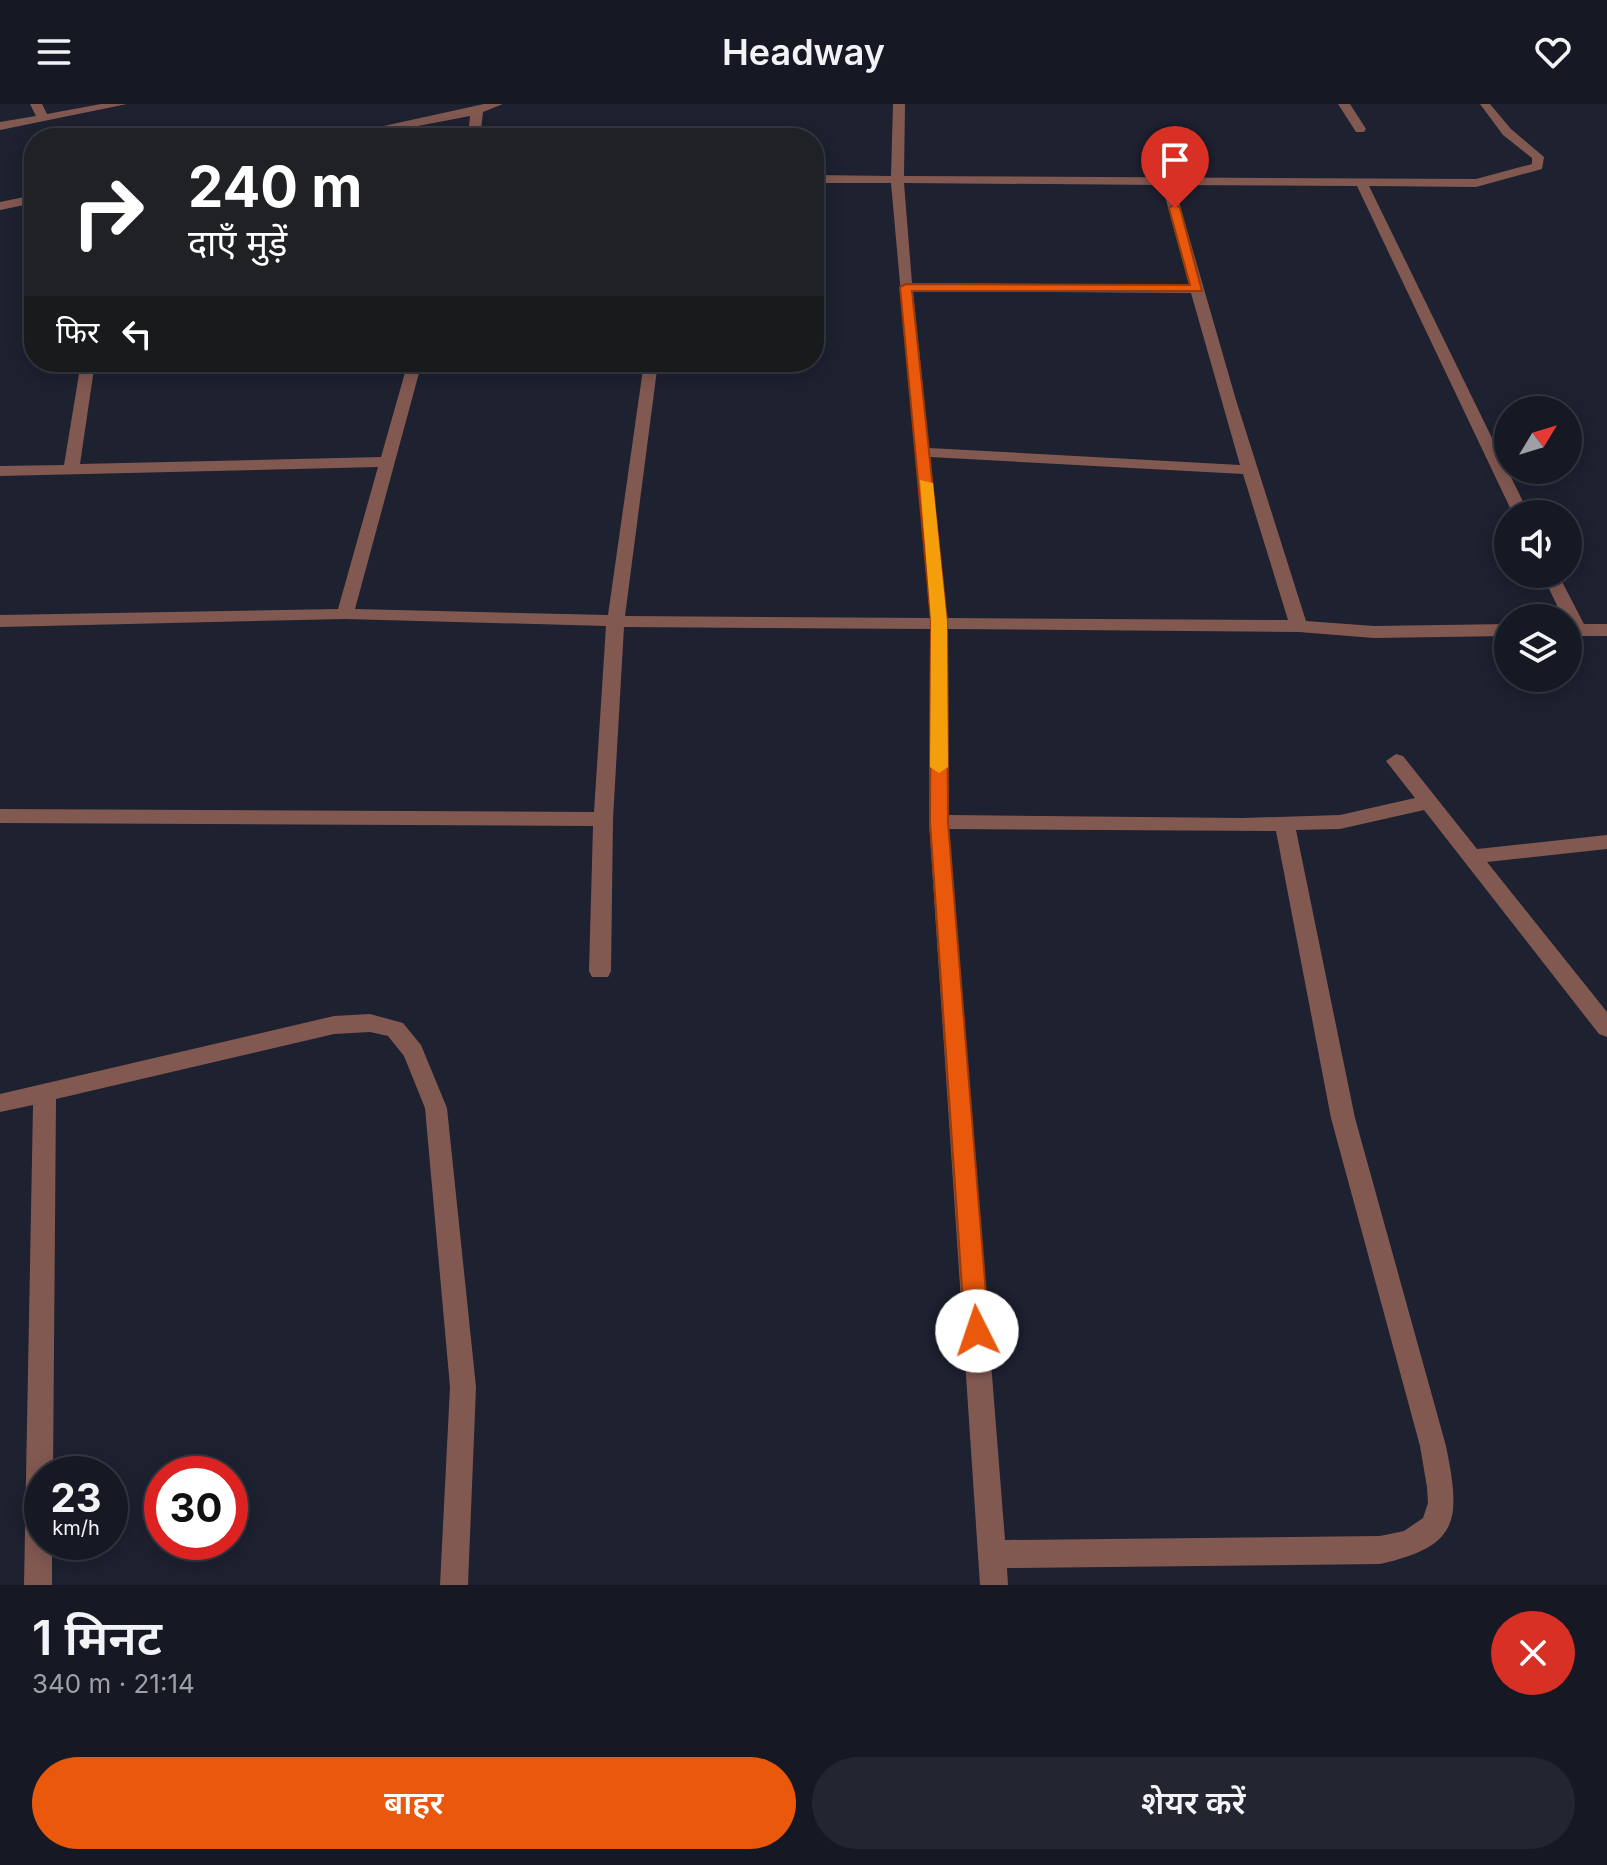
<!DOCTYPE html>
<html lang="hi">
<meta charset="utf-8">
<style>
:root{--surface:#161924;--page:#232631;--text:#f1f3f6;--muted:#9ea0a6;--line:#353841;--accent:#ea580c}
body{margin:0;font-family:Inter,"Noto Sans Devanagari",sans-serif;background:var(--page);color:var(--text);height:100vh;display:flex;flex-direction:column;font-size:30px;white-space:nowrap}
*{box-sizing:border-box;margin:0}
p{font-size:26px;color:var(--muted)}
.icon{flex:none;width:44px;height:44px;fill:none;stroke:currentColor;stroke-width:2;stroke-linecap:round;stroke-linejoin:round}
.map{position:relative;height:1481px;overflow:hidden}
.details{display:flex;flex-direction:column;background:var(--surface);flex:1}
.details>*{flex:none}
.guide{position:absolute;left:24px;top:24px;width:800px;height:244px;border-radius:32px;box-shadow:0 4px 20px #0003,0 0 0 2px var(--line);background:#202124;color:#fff;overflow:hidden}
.needle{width:52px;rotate:52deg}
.controls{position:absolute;left:1494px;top:292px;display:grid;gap:16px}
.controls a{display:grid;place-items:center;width:88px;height:88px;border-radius:50%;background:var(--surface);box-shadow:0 4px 20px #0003,0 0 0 2px var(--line);font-size:40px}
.speed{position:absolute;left:24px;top:1352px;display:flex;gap:16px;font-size:40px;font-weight:700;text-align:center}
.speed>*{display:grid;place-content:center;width:104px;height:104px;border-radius:50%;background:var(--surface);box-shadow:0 4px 20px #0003,0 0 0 2px var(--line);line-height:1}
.speed small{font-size:20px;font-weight:400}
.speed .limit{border:12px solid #d22;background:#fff;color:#111}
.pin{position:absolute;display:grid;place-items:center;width:68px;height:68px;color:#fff;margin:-82px -34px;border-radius:50% 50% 50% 0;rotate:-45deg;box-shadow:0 0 8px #0007}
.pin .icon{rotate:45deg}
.me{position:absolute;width:88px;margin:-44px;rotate:356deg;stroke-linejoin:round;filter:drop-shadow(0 0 6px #0008)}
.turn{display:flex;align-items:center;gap:28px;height:168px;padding:0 32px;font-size:36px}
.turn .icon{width:104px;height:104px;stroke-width:2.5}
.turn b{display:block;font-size:56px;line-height:68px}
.then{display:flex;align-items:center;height:76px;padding:0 32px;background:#0003;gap:16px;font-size:30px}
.round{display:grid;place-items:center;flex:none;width:84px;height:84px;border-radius:42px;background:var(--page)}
.overview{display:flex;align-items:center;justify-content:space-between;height:136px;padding:0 32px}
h1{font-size:48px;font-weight:600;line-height:60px}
.action{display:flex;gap:16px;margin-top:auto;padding:16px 32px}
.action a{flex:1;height:92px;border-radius:48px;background:var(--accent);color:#fff;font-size:32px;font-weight:600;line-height:92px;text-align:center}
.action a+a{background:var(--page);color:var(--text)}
header{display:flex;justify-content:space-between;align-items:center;height:104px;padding:0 32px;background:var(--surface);font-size:36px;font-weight:600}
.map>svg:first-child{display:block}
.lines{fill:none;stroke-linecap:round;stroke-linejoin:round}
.minor{fill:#825951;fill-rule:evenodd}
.route{fill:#ea580c;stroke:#983908;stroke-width:2}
.slow{fill:#f59e0b}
</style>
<header><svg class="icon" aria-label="menu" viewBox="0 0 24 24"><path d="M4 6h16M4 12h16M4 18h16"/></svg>Headway<svg class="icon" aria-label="heart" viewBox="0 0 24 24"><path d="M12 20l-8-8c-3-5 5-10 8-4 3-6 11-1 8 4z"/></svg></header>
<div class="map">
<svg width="1607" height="1481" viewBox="0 0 1607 1481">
<rect width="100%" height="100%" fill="#1d2130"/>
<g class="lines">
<path class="minor" d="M30,0H42L47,10L101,0H127L0,26V18L36,12Z
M484,0H503L483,8L480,34H468L470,12L355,34H329Z
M893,0H905L904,72L1476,75L1532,60V54L1503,31L1480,0H1490L1511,25L1544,53L1542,65L1476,83L1369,82L1529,410H1513L1357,82L1174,81L1236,296L1306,517L1374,522L1508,520V532L1374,534L1299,528L948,525L949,711L1243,714L1340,711L1415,694L1386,657L1396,650L1403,652L1477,745L1607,731V745L1487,758L1607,908V933L1599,930L1424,706L1340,725L1296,726L1355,1014L1446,1342C1461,1416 1460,1442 1380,1460L1007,1464L1008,1481H980L929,718L930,525L624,523L613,715L611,867L608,873H592L589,867L593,722L0,719V705L594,708L606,522L345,515L0,523V511L338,505L378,363L0,372V362L64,361L81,258H95L80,360L381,353L408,258H422L355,505L608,511L644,258H658L625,512L930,514L891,79H814V71L891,72ZM904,79L1162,81L1189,181L912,179ZM913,187L1191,189L1240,361L929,344ZM930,353L1243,370L1288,516L947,514ZM949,725L1276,727L1331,1014L1420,1342L1427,1383L1428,1399L1423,1414L1404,1427L1380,1432L1005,1436Z
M1338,0H1350L1366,25L1364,28H1356Z
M34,91V99L0,106V98Z
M1542,470H1558L1584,520H1607V532H1568V514H1563Z
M370,910L403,919L421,941L447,1004L476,1283L468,1481H440L450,1283L425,1004L404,952L388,932L370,928L334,930L56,995L53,1370H42V1438H52V1481H24L33,1001L0,1008V990L334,912Z"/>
</g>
<path class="route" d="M1175,100L1180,104L1202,187H912L947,517L948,718L989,1227L985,1235L977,1238L969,1235L965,1227L930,718L931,517L900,183L906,180L1190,181L1169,104Z"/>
<path class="slow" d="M920,376L933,379L947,517L948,663L939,669L930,663L931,517Z"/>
</svg>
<div class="controls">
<a><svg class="needle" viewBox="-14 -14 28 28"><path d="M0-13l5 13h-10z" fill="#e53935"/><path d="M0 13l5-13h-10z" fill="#9ea0a6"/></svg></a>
<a><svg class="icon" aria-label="sound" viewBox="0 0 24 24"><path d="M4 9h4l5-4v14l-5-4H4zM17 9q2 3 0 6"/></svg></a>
<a><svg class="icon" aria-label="layers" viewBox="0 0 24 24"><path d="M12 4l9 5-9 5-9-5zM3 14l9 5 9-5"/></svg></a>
</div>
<div class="speed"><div>23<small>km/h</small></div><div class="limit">30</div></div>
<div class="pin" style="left:1175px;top:104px;background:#d93025"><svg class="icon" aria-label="arrive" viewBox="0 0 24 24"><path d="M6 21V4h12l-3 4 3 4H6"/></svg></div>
<svg class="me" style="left:977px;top:1227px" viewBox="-20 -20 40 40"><circle r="19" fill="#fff"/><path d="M0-13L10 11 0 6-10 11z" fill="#ea580c"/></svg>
<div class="guide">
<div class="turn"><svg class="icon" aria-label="right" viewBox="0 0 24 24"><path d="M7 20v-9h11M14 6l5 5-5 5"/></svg><div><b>240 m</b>दाएँ मुड़ें</div></div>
<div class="then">फिर<svg class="icon" aria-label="left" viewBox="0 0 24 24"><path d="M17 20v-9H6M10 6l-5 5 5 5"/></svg></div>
</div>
</div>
<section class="details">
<div class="overview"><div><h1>1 मिनट</h1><p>340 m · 21:14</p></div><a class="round" style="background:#d93025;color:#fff"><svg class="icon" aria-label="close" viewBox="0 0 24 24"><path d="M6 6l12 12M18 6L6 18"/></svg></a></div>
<div class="action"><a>बाहर</a><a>शेयर करें</a></div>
</section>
